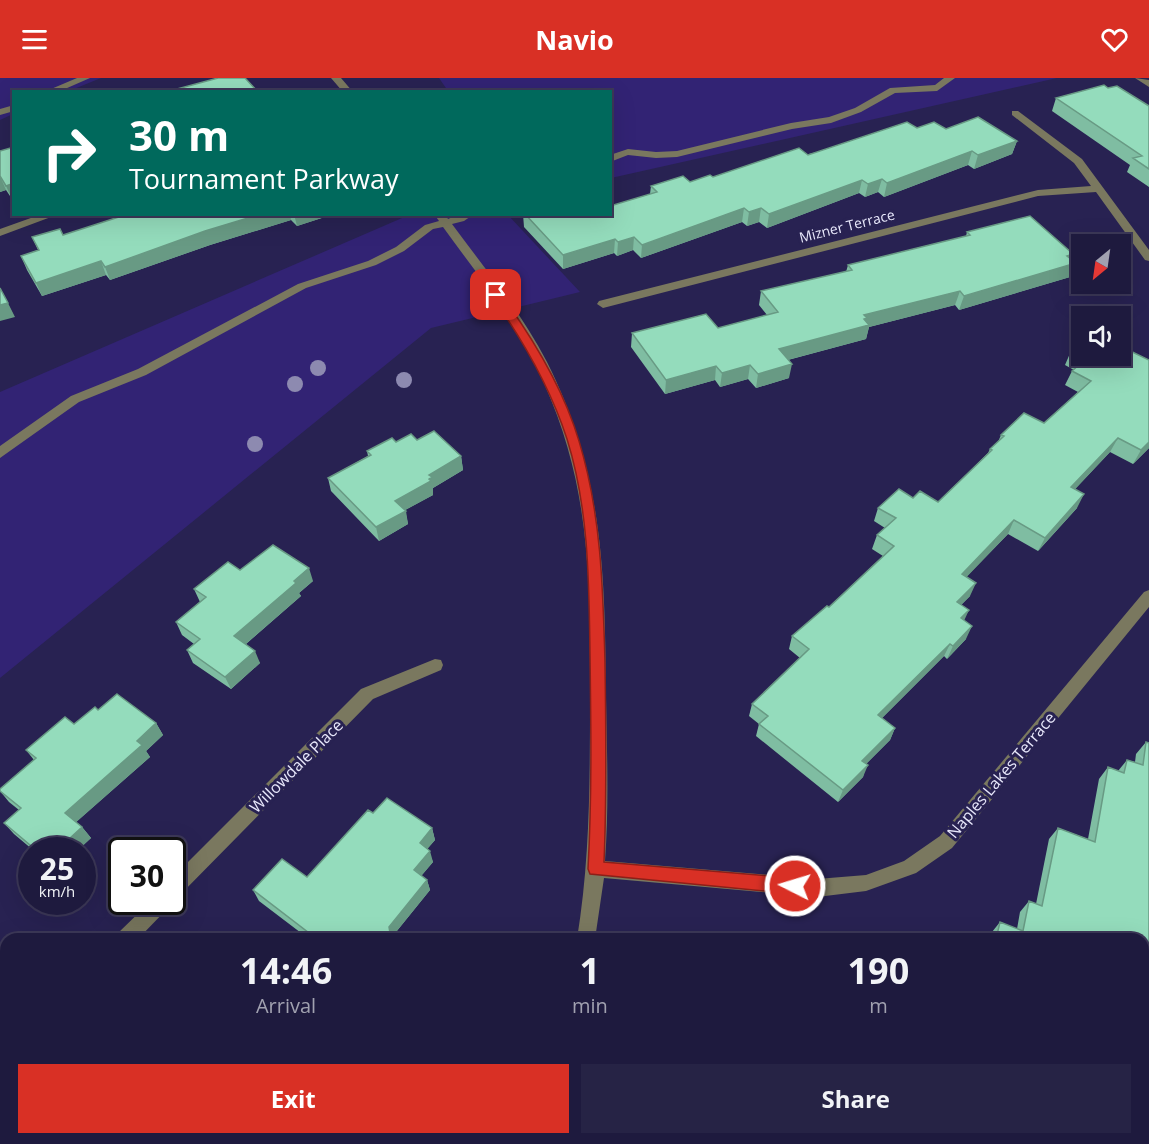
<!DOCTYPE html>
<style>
:root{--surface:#1e1a3e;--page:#262345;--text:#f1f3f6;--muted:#a1a1b0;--line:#3c3858;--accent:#d93025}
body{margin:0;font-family:"Open Sans",sans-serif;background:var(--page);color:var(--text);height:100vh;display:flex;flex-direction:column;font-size:22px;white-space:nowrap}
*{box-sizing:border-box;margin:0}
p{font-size:20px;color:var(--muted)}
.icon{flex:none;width:33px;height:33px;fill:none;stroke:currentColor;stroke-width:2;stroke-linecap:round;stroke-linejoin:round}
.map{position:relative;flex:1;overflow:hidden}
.drawer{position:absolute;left:0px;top:855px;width:1149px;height:212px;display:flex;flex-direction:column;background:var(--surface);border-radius:18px 18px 0 0;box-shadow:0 6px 24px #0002,0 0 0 2px var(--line)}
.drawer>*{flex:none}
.hud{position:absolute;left:12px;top:12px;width:600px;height:126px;border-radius:0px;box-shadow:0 6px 24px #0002,0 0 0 2px var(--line);background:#00695c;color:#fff;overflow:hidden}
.needle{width:39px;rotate:209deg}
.tools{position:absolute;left:1071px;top:156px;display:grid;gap:12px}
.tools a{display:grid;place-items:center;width:60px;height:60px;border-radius:0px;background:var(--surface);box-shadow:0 6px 24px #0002,0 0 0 2px var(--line);font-size:30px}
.speed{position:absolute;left:18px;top:759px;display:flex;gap:12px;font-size:30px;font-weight:700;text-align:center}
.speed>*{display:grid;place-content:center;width:78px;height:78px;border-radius:50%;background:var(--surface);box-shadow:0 6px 24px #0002,0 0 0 2px var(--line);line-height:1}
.speed small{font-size:15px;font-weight:400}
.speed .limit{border:3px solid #111;border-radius:9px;background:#fff;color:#111}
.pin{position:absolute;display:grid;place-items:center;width:51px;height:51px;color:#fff;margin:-26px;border-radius:12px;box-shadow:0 3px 9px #0006}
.me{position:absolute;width:66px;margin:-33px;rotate:275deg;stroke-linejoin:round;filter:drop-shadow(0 0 4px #0008)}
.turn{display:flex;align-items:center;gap:21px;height:126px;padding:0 18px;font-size:27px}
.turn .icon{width:78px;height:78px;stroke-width:2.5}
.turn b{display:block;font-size:42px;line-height:51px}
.eta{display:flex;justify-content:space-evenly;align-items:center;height:102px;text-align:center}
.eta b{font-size:36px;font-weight:700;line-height:42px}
.primary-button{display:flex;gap:12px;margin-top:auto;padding:12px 18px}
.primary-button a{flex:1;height:69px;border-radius:0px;background:var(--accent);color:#fff;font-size:24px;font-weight:700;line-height:69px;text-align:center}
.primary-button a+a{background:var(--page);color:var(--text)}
header{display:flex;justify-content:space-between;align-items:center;height:78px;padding:0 18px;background:var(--accent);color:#fff;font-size:27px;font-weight:700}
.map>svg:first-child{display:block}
.green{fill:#322374}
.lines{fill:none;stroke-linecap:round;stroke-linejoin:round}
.minor{fill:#7a785f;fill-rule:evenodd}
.tree{fill:#8d8ab0}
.wall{fill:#7fbda2}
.shaded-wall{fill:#689a84}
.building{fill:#94dcbc;stroke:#689a84;stroke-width:1.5}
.route{fill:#d93025;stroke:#8d1f18;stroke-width:1.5}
.labels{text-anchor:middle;stroke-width:6;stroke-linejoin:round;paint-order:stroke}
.far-street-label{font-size:14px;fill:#e8e8fb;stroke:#282252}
.street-label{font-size:16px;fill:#e8e8fb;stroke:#282252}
</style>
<header><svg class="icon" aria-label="menu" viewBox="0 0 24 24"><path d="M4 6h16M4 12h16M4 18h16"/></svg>Navio<svg class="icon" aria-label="heart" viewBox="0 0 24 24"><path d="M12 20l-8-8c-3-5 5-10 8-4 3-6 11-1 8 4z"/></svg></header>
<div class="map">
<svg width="1149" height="1066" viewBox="0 0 1149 1066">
<rect width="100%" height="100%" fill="#282252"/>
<path class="green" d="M0,0H101L69,13L14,14L13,36L0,42Z
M439,0H1057L611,100L610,14L448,13Z
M409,137H508L580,214L431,250L0,600V314Z"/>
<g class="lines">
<path class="minor" d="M77,0H90L58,14H44Z
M331,0H341L353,14H343Z
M944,0H955L937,13L895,15L861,34L831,45L792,51L677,79L656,80L628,77L610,84V77L628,71L656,74L677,73L791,45L829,39L855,30L890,10L935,7Z
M1135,0L1149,2V9Z
M14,27V33L0,37V31Z
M1012,33H1018L1082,81L1149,172V183L1145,182L1096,114L1038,118L603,230L597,226L599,223L1038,112L1091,108L1074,85L1012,37Z
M42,136H59L0,158V151Z
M434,136H445L448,141L460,136H474L464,143L452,146C485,191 522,235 547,284C604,398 605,497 606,620C607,675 609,729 605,783L817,801L866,797L904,783L940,758L1144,514L1149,512V529L952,770L916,795L866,813L817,819L604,800L595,861H577C590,781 590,702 590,621C590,506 592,413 544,305C519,247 479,199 443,149L433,151L404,173L376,187L306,210L146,297L79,324L0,380V368L71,318L138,291L298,206L368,183L396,169L425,147L439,143Z
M435,581L441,582L443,587L441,592L373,621L178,819L172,821V800L361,611Z
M150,824H171L168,830L138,861H116L118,855Z
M6,971V994L0,997V974Z
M522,1060H543L541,1066H520Z"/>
</g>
<g class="tree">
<circle cx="318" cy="290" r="8"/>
<circle cx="404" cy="302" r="8"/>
<circle cx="295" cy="306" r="8"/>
<circle cx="255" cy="366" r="8"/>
</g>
<path class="wall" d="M1108,10L1149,28V109L1127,94L1130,87L1052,33L1056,20Z
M917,50L946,51L1017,63L1012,76L974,91L968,87L884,119L878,114L865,119L859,115L767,150L759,144L747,148L742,144L641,180L633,172L617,178L614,175L563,191L524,149L523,136H610L650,116L651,108L690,104L713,99Z
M0,73L12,121L6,112L0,114Z
M128,136H334L297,148L291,142L210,167L110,202L106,197L42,218L27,192L21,178L38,172L32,159L63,157Z
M967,154L1071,181L1076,185L1070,199L959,232L955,227L869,249L866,261L788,282L789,300L756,310L748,301L720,309L715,302L665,316L631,269L632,255L718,250L767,237L759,227L761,213L846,194L848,187L966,158Z
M1071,273L1149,282V370L1133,386L1110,374L1075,411L1077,430L1038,473L1008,456L966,499L970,518L961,527L966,561L947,581L944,578L882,640L895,650L890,662L866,686L863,699L838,724L756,658L759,646L749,638L752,626L800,580L789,571L792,558L829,529L883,478L872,471L877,457L885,450L874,443L878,430L913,420L938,424L988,375L990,371L998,364L1001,357L1044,345L1078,314L1065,307L1072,293L1074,292L1065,287Z
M417,362L461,378L463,392L433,410V417L405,432L408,446L379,463L331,413L328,400L368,378L367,373L396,364Z
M240,492L313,503L299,515L301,518L246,566L260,585L231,611L193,585L187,572L194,566L182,557L176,544L200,524L194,511Z
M98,632L156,645L163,657L146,673L150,679L76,744L82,749L91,760L78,772H33L14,756L4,745L19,732L9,724L0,713L34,682L26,672L74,646Z
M1146,664L1149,665V895L1143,893V861H973L978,854L991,859L992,854L1000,844L1017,851L1020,834L1029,823L1036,826L1049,761L1058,750L1088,761L1099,701L1108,689L1118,693L1127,682L1135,684L1136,676Z
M432,750L435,762L427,771L433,784L421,798L427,802L430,812L392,859V861H309L259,823L253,812L307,799Z
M743,1060H902L904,1066H744Z"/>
<path class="shaded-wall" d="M1017,63L1012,76L974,91L978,77Z
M972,73L968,87L884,119L887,105Z
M0,98L6,112L0,114Z
M882,101L878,114L865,119L868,106Z
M862,102L859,115L767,150L769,136Z
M14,105V121H12L6,108Z
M744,130L742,144L641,180L642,167Z
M761,130L759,144L747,148L749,134Z
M261,136H290L291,142L210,167L110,202L105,189L205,153Z
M294,136H334L297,148Z
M634,159L633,172L617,178L618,164Z
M615,161L614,175L563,191V177Z
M1073,176L1069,187L1076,185L1070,199L959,232L964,218Z
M101,183L106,197L42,218L36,205Z
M960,213L955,227L869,249L866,261L776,285L779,271L864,237Z
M8,225L15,239L0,243V227Z
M792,286L789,300L756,310L758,296Z
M750,287L748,301L720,309L722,295Z
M716,288L715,302L665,316L666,302Z
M1118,360L1110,374L1064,423L1071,409Z
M1149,364V370L1133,386L1141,372Z
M461,378L463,392L433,410V417L398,436L395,423L429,397Z
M1084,416L1077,430L1038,473L1045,460Z
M406,433L408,446L379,463L376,449Z
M1014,442L1008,456L956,510L962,496Z
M309,490L313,503L299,515L301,518L240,571L234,558L294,503Z
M976,505L970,518L951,537L957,524Z
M969,532L963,545L961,540Z
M972,548L966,561L947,581L953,568Z
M950,566L944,578L873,649L878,637Z
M255,573L260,585L231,611L225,599Z
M156,645L163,657L146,673L150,679L74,746L65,735L137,663Z
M895,650L890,662L857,695L862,683Z
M868,687L863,699L838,724L843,712Z
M82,749L91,760L78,772H57Z
M432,750L435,762L423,776L420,765Z
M430,773L433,784L417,803L414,792Z
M427,802L430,812L392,859V861H391L389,849Z
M210,1060H223L218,1066H205Z"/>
<path class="building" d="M218,0H245L258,14H166Z
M1104,7L1108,10L1117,8L1149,28V91L1133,80L1142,78L1056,20Z
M978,39L1017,63L978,77L972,73L887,105L882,101L868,106L862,102L769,136L761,130L749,134L744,130L642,167L634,159L618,164L615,161L563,177L525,136H610V128L657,114L651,108L683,98L690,104L710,97L713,99L799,70L808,77L907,44L917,50L934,44L946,51Z
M14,69V105L6,108L0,98V73Z
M128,136H261L205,153L105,189L101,183L36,205L21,178L39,172L32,159L60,151L63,157Z
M1030,138L1073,176L1067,178L1076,185L964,218L960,213L864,237L867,240L864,241L869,247L779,271L792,286L758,296L750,287L722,295L716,288L666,302L632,255L706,236L718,250L778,234L761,213L852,192L848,187L970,157L967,154Z
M0,210L8,225L0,227Z
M1082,264V278H1120V268L1149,282V364L1141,372L1118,360L1071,409L1084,416L1045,460L1014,442L962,496L976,505L957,524L969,532L961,540L972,548L953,568L950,566L878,637L895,650L862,683L868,687L843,712L759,646L768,638L752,626L809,571L792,558L827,528L829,529L894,468L877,457L896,440L878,430L899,411L913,420L920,413L938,424L992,372L990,371L1004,358L1001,357L1024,335L1044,345L1091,303L1072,293L1086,281L1071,273Z
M434,353L461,378L429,397L432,399L429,401L431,403L395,423L406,433L376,449L328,400L371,377L367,373L392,360L396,364L411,356L417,362Z
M273,467L309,490L294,503L296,505L234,558L255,573L225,599L187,572L200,561L176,544L206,519L194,511L228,484L240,492Z
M117,616L156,645L137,663L142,667L65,735L82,749L57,772H36L4,745L21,730L0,713V711L36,680L26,672L65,639L74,646L95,629L98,632Z
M1146,664L1149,665V881L1143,879V861H996L1000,844L1023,853L1029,823L1042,828L1058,750L1095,764L1108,689L1124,695L1127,682L1143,687Z
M387,720L432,750L420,765L430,773L414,792L427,802L389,849L391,861H317L253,812L282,781L307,799L368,732L373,735Z
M978,854L996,861H977Z
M35,1060H210L205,1066H30Z
M309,1060H330L336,1066H305Z
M748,1060H902L904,1066H750Z"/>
<path class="route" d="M496,214L500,215C533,260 563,309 579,363C601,435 603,509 605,584C606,651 607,717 604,784L795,800L800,803L803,808L800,814L795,816L590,796L588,791C592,719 591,649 590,577C589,505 589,431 567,361C550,309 523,262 491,217Z"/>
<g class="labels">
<g class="far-street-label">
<text transform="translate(847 148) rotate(-14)" y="5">Mizner Terrace</text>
</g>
<g class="street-label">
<text transform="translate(296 688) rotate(-45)" y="6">Willowdale Place</text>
<text transform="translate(1001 697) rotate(-50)" y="6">Naples Lakes Terrace</text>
</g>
</g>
</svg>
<div class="tools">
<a><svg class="needle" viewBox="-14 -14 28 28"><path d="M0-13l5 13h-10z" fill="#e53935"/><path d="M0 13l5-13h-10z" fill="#a1a1b0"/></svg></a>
<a><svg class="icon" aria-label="sound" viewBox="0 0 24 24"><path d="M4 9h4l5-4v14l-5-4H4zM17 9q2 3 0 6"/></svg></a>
</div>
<div class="speed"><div>25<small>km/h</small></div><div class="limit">30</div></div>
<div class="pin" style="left:496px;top:217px;background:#d93025"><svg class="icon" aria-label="arrive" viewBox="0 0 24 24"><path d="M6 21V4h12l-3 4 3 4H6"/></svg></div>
<svg class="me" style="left:795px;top:808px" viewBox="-20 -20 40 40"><circle r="17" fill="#d93025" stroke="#fff" stroke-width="3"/><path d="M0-11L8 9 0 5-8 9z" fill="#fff"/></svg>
<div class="hud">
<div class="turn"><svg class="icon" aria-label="right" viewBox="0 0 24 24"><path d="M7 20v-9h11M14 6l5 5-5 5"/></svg><div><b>30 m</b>Tournament Parkway</div></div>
</div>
<section class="drawer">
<div class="eta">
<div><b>14:46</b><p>Arrival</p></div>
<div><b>1</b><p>min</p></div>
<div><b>190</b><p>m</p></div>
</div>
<div class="primary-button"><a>Exit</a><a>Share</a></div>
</section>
</div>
